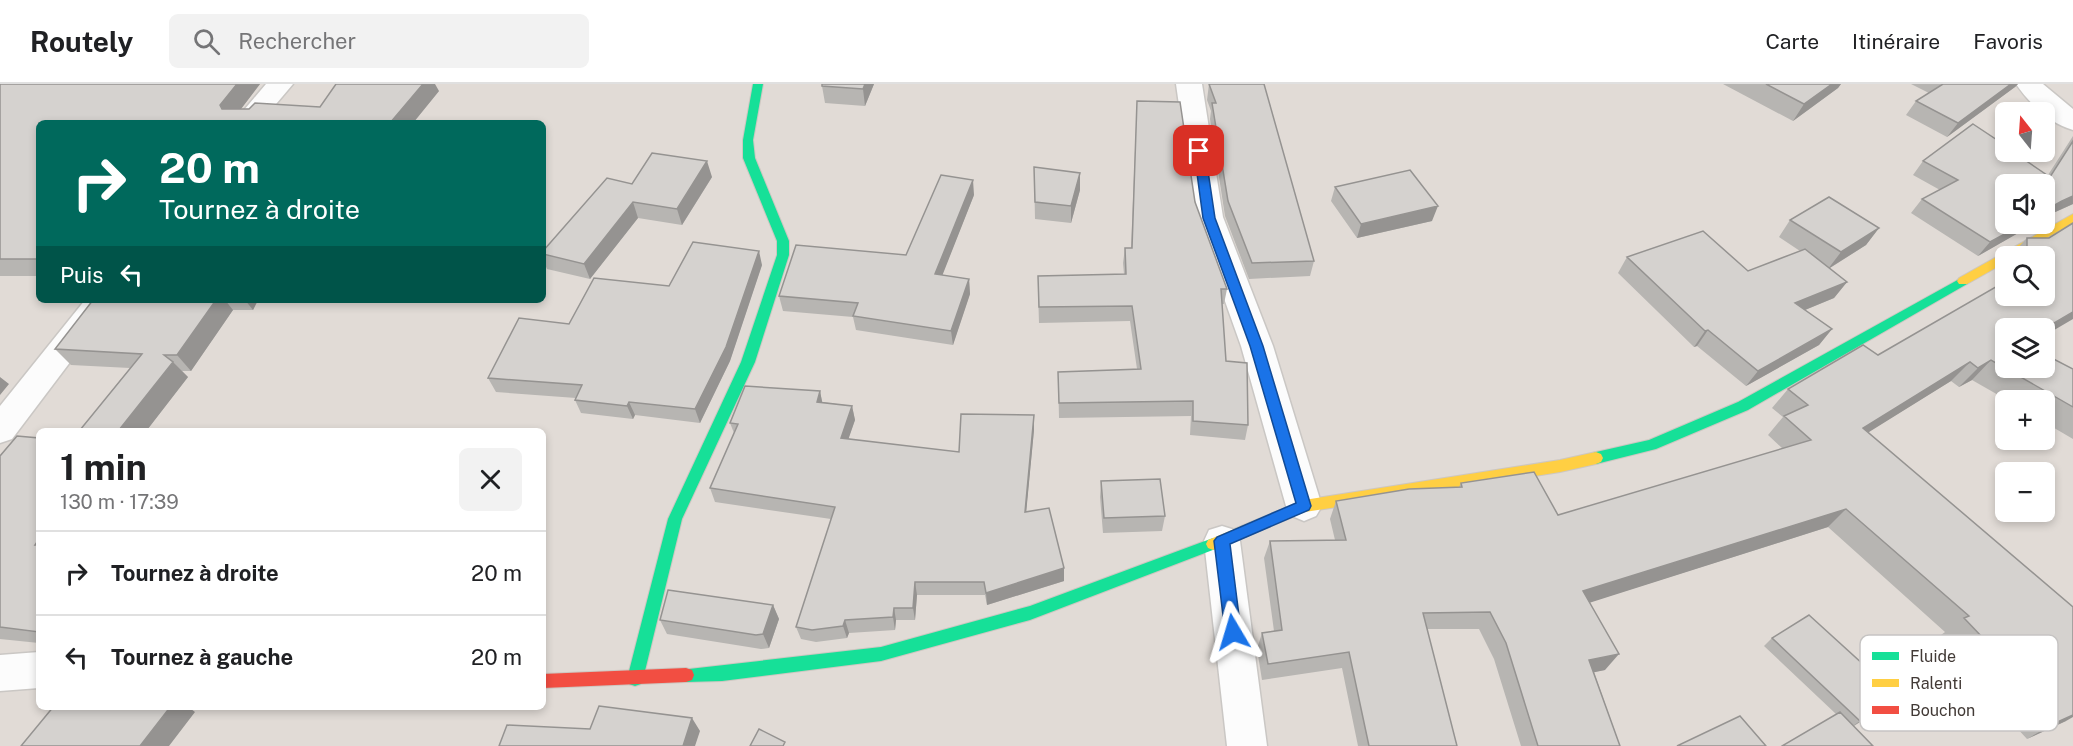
<!DOCTYPE html>
<html lang="fr">
<meta charset="utf-8">
<style>
:root{--surface:#fff;--page:#f2f2f2;--text:#202124;--muted:#757577;--line:#e0e0e0}
body{margin:0;font-family:"Public Sans",sans-serif;background:var(--page);color:var(--text);height:100vh;display:flex;flex-direction:column;font-size:22px;white-space:nowrap}
*{box-sizing:border-box;margin:0}
p{font-size:20px;color:var(--muted)}
.icon{flex:none;width:33px;height:33px;fill:none;stroke:currentColor;stroke-width:2;stroke-linecap:round;stroke-linejoin:round}
.map{position:relative;flex:1;overflow:hidden}
.drawer{position:absolute;left:36px;top:344px;width:510px;height:282px;display:flex;flex-direction:column;background:var(--surface);border-radius:9px;box-shadow:0 3px 9px #0003}
.drawer>*{flex:none}
.guide{position:absolute;left:36px;top:36px;width:510px;height:183px;border-radius:9px;box-shadow:0 3px 9px #0003;background:#00695c;color:#fff;overflow:hidden}
.needle{width:39px;rotate:343deg}
.controls{position:absolute;left:1995px;top:18px;display:grid;gap:12px}
.controls a{display:grid;place-items:center;width:60px;height:60px;border-radius:9px;background:var(--surface);box-shadow:0 3px 9px #0003;font-size:30px}
.pin{position:absolute;display:grid;place-items:center;width:51px;height:51px;color:#fff;margin:-26px;border-radius:12px;box-shadow:0 3px 9px #0006}
.me{position:absolute;width:66px;margin:-33px;rotate:353deg;stroke-linejoin:round;filter:drop-shadow(0 0 4px #0008)}
.turn{display:flex;align-items:center;gap:21px;height:126px;padding:0 24px;font-size:27px}
.turn .icon{width:78px;height:78px;stroke-width:2.5}
.turn b{display:block;font-size:42px;line-height:51px}
.then{display:flex;align-items:center;height:57px;padding:0 24px;background:#0003;gap:12px;font-size:22px}
.round{display:grid;place-items:center;flex:none;width:63px;height:63px;border-radius:9px;background:var(--page)}
.summary{display:flex;align-items:center;justify-content:space-between;height:102px;padding:0 24px}
h1{font-size:36px;font-weight:700;line-height:45px}
ul{padding:0;list-style:none}
li{display:flex;align-items:center;gap:18px;height:84px;padding:0 24px;border-top:2px solid var(--line)}
li div{flex:1}
li b{display:block;font-size:22px}
li em{font-style:normal}
header{display:flex;align-items:center;gap:36px;box-sizing:border-box;height:84px;padding:0 30px;background:var(--surface);border-bottom:2px solid var(--line)}
header strong{font-size:28px}
nav{display:flex;gap:33px;margin-inline-start:auto;font-size:21px}
.search{width:420px;height:54px;background:var(--page);display:flex;align-items:center;gap:15px;box-sizing:border-box;padding:0 21px;border-radius:9px;color:var(--muted);font-size:22px}
.map>svg:first-child{display:block}
.residential{fill:#e1dbd6;fill-rule:evenodd}
.lines{fill:none;stroke-linecap:round;stroke-linejoin:round}
.street-casing{stroke:#cac7c4;stroke-width:3}
.fast-casing{stroke:#cdc7c1;stroke-width:2}
.slow-casing{stroke:#cdc7c1;stroke-width:2}
.jam-casing{stroke:#cdc7c1;stroke-width:2}
.street{fill:#fcfcfc;fill-rule:evenodd}
.fast{fill:#16e098;fill-rule:evenodd}
.slow{fill:#ffcf43;fill-rule:evenodd}
.jam{fill:#f24e42;fill-rule:evenodd}
.wall{fill:#b7b5b2}
.shaded-wall{fill:#959391}
.building{fill:#d5d2cf;stroke:#959391;stroke-width:1.5}
.route{fill:#1a73e8;stroke:#114b97;stroke-width:1.5}
.key{fill:#fff;stroke:#c6c4c3;stroke-width:1.5}
.key-label{font-size:16px;fill:#423a36}
</style>
<header>
<strong>Routely</strong>
<div class="search"><svg class="icon" aria-label="search" viewBox="0 0 24 24"><circle cx="10" cy="10" r="6"/><path d="M15 15l6 6"/></svg>Rechercher</div>
<nav><a>Carte</a><a>Itinéraire</a><a>Favoris</a></nav>
</header>
<div class="map">
<svg width="2073" height="662" viewBox="0 0 2073 662">
<rect width="100%" height="100%" fill="#edebe8"/>
<path class="residential" d="M0,0H2073V662H0ZM2006,28H2044V68H2006ZM39,39H543V216H39ZM2006,100H2044V140H2006ZM2006,172H2044V212H2006ZM2006,244H2044V284H2006ZM2006,316H2044V356H2006ZM39,346H543V622H39ZM2006,388H2044V428H2006Z"/>
<g class="lines">
<defs>
<path id="street" d="M266,0H293L260,39H233Z
M1176,0H1202L1223,133L1273,262L1322,422L1316,432L1304,437L1292,432L1286,422L1241,262L1195,133Z
M2016,0H2043L2073,25V46C2050,40 2029,19 2016,0Z
M85,216H117L12,355L0,359V322Z
M1222,442L1235,446L1240,457L1267,662H1227L1204,457L1209,446Z
M39,568V604L0,607V571Z"/>
<path id="fast" d="M753,0H763L753,56L755,74L789,157V171L755,278L682,435L643,595L641,600L635,602L629,600L627,595L668,435L741,278L777,171V157L743,74V56Z
M1963,193L1969,197L1967,200L1748,326L1656,365L1596,380L1591,378L1589,374L1591,370L1596,368L1649,356L1738,318Z
M1213,454L1218,456L1220,460L1218,464L1030,536L881,577L722,597L686,598L680,596L678,591L680,586L881,563L1030,522Z"/>
<path id="slow" d="M2073,130V139L2015,172H2006V178L1967,200H1959L1957,197L1959,194Z
M1596,368L1601,370L1603,374L1601,378L1596,380L1560,388L1305,428L1213,466L1208,464L1206,460L1208,456L1304,416L1560,376Z"/>
<path id="jam" d="M686,584L692,586L694,591L692,596L686,598L543,604V590Z"/>
</defs>
<use href="#street" class="street-casing"/>
<use href="#fast" class="fast-casing"/>
<use href="#slow" class="slow-casing"/>
<use href="#jam" class="jam-casing"/>
<use href="#street" class="street"/>
<use href="#fast" class="fast"/>
<use href="#slow" class="slow"/>
<use href="#jam" class="jam"/>
</g>
<path class="wall" d="M0,0H260L241,25L320,23L439,7L413,39H39V192H0Z
M822,0H874L865,22L825,19L822,2Z
M1209,0L1314,177L1310,192L1249,195L1225,132L1210,35L1211,27L1207,16Z
M1723,0H1841L1838,4L1793,37Z
M1911,0H2018L2015,3L1947,53L1906,31L1916,17L1929,9Z
M1137,17L1195,118L1227,205L1224,220H1222L1226,277L1248,341L1245,356L1190,351L1191,332L1059,334L1058,288L1137,285L1130,237L1039,239L1038,207V192L1124,190L1123,179L1125,164H1131Z
M2073,52V120L2049,131L1978,172L1911,129L1922,115L1940,106L1913,91L1923,77L2048,91Z
M1034,83L1080,89V106L1071,139L1035,135Z
M712,93L682,141L638,134L590,195L547,185L543,176V167L632,100Z
M1335,103L1432,137L1357,154L1331,117Z
M974,111L942,191L969,195L970,210L953,261L856,246L853,233L783,227L779,212L906,171Z
M1790,136L1879,144L1866,161L1830,184L1847,198L1834,214L1805,226L1832,245L1819,261L1746,302L1697,262L1694,263L1618,189L1627,173L1748,187L1800,167L1779,153Z
M2027,154H2049L2044,244L2006,284L2073,285V355L2044,338V316H2007L1972,296L1959,303L1951,297L1868,348L2066,637L2027,655L1992,617L1999,612L1941,551L1945,548L1828,443L1590,518L1605,586L1594,588L1620,662H1521L1494,575L1479,545H1427L1457,662H1358L1342,584L1262,596L1257,565L1262,549L1274,547L1264,474L1270,457L1335,456L1330,435L1336,417L1459,403L1461,399L1558,431L1783,365L1768,351L1783,333L1772,324L1788,305L1878,271L2006,212L2044,172H2010Z
M762,181L730,277L700,339L635,331L633,335L581,329L575,316L576,314L496,308L488,294L669,202Z
M93,216H258L253,226H233L191,287H182L188,293L147,346H80L130,284L71,281L55,265Z
M820,307L822,318L852,322L855,336L848,355L959,368L1034,331V346L1026,428L1064,497L987,521L985,511H917L915,536H896L895,546L849,549L847,554L816,558L801,555L796,543L831,435L715,418L710,404L734,349L730,339Z
M39,354V559L0,555V372Z
M1101,397L1165,432L1162,447L1103,449L1100,413Z
M773,521L779,535L769,564L761,565L667,550L660,536Z
M1772,554L1864,581L1916,602L1854,642L1836,630L1764,562Z"/>
<path class="shaded-wall" d="M237,0H260L231,38L220,21Z
M423,0H435L439,7L413,39H390Z
M865,0H874L865,22L863,5Z
M1832,0H1841L1838,4L1793,37L1804,20Z
M2011,0H2018L2015,3L1947,53L1958,39Z
M707,77L712,93L682,141L677,125Z
M1080,89V106L1071,139V122Z
M973,96L974,111L937,205L935,190Z
M2073,112V120L2044,133V127L2062,117Z
M633,118L638,134L590,195L584,180Z
M1438,122L1432,137L1357,154L1361,140Z
M2023,140H2034L1978,172L1990,158Z
M1879,144L1866,161L1828,185L1841,168Z
M759,167L762,181L730,277L700,339L695,325Z
M969,195L970,210L953,261L951,247Z
M1847,198L1834,214L1783,235L1795,219Z
M216,216H225L233,226L191,287L177,271Z
M245,216H258L253,226Z
M2073,228V235L2044,252V245Z
M1832,245L1819,261L1746,302L1758,287Z
M1708,246L1697,262L1694,263L1705,247Z
M1991,276L1972,296L1959,303L1978,284Z
M173,278L188,293L147,346H119Z
M1970,278L1951,297L1845,363L1863,344Z
M0,293L9,300L0,311Z
M820,307L823,322L817,318Z
M629,318L635,331L633,335L627,322Z
M852,322L855,336L844,368L841,354Z
M1034,331V346L1025,441V428Z
M1846,425L1828,443L1570,525L1583,507Z
M1064,484V497L987,521L986,509Z
M915,498L917,511L915,536L913,524Z
M773,521L779,535L769,564L763,550Z
M894,524L896,536L895,546L893,533Z
M845,536L849,549L847,554L843,542Z
M1619,570L1605,586L1576,592L1589,576Z
M1916,602L1906,609L1850,644L1860,637Z
M171,622H187L195,628L169,662H140Z
M2073,631V633L2066,637L2027,655L2053,640Z
M692,634L700,647L695,662H683Z"/>
<path class="building" d="M0,0H237L220,21L222,25H249L255,19L320,23L336,0H423L390,39H39V175H0Z
M822,0H865L863,5L822,2Z
M1209,0H1264L1314,177L1252,179L1228,117L1212,19H1216Z
M1766,0H1832L1804,20Z
M1943,0H2011L1958,39L1916,17Z
M1137,17L1180,18L1195,118L1227,205H1221L1226,277L1247,279L1248,341L1193,337V317L1059,319L1058,288L1141,285L1132,222L1039,223L1038,192L1126,190L1125,164H1132Z
M1973,40L2006,62V68H2013L2050,93L2073,57V112L2062,117L2044,127V100H2006V140H2023L1990,158L1922,115L1958,96L1923,77Z
M652,69L707,77L677,125L633,118L584,180L543,170V167L607,94L632,100Z
M1034,83L1080,89L1071,122L1035,118Z
M1410,86L1438,122L1361,140L1335,103Z
M941,91L973,96L935,190L969,195L951,247L853,232L858,219L779,212L796,161L906,171Z
M1829,113L1879,144L1841,168L1790,136Z
M2073,139V228L2044,245L2006,244V284H2044V270L2073,285V323L1991,276L1978,284L1970,278L1863,344L2073,523V631L2053,640L2016,601L2024,597L1964,534L1969,532L1846,425L1583,507L1619,570L1589,576L1620,662H1538L1506,559L1490,528L1423,529L1457,662H1369L1349,568L1268,580L1262,549L1282,546L1270,457L1346,456L1336,417L1409,405L1462,403L1461,399L1534,388L1558,431L1811,356L1784,332L1808,321L1788,305L1863,261L1878,271L2006,197V212H2044V172H2028L2023,170L2027,166V154H2049Z
M1703,147L1748,187L1805,165L1847,198L1795,219L1832,245L1758,287L1708,246L1705,247L1627,173Z
M693,158L759,167L726,263L695,325L629,318L627,322L575,316L582,301L488,294L519,234L569,240L594,194L669,202Z
M93,216H216L177,271H164L173,278L119,346H80L142,270L55,265Z
M745,302L820,307L817,318L852,322L841,354L959,368L961,330L1034,331L1025,428L1049,424L1064,484L986,509L984,498H915L913,524H894L893,533L845,536L843,542L812,546L796,543L835,423L710,404L738,340L730,339Z
M17,352L39,354V455L35,461H39V548L0,543V372Z
M1160,395L1165,432L1104,434L1101,397Z
M668,506L773,521L763,550L756,551L660,536Z
M1809,531L1864,581L1882,570L1916,602L1860,637L1772,554Z
M54,622H171L140,662H21Z
M599,622L692,634L683,662H499L507,641L590,645Z
M1840,628L1873,662H1782Z
M1740,632L1766,662H1677Z
M759,645L785,658L783,662H750Z"/>
<path class="route" d="M1199,63L1205,67L1215,134L1263,262L1311,422L1309,426L1230,460L1241,548L1239,553L1233,555L1228,553L1225,548L1214,457L1217,453L1296,419L1250,262L1203,134L1194,67Z"/>
<rect x="1860" y="551" width="198" height="96" rx="9" class="key"/>
<rect x="1872" y="568" width="27" height="8" fill="#16e098"/>
<rect x="1872" y="595" width="27" height="8" fill="#ffcf43"/>
<rect x="1872" y="622" width="27" height="8" fill="#f24e42"/>
<g class="key-label">
<text x="1910" y="578">Fluide</text>
<text x="1910" y="605">Ralenti</text>
<text x="1910" y="632">Bouchon</text>
</g>
</svg>
<div class="controls">
<a><svg class="needle" viewBox="-14 -14 28 28"><path d="M0-13l5 13h-10z" fill="#e53935"/><path d="M0 13l5-13h-10z" fill="#757577"/></svg></a>
<a><svg class="icon" aria-label="sound" viewBox="0 0 24 24"><path d="M4 9h4l5-4v14l-5-4H4zM17 9q2 3 0 6"/></svg></a>
<a><svg class="icon" aria-label="search" viewBox="0 0 24 24"><circle cx="10" cy="10" r="6"/><path d="M15 15l6 6"/></svg></a>
<a><svg class="icon" aria-label="layers" viewBox="0 0 24 24"><path d="M12 4l9 5-9 5-9-5zM3 14l9 5 9-5"/></svg></a>
<a>+</a>
<a>−</a>
</div>
<div class="pin" style="left:1199px;top:67px;background:#d93025"><svg class="icon" aria-label="arrive" viewBox="0 0 24 24"><path d="M6 21V4h12l-3 4 3 4H6"/></svg></div>
<svg class="me" style="left:1233px;top:548px" viewBox="-20 -20 40 40"><path d="M0-17L14 15 0 8-14 15z" fill="#1a73e8" stroke="#fff" stroke-width="4"/></svg>
<div class="guide">
<div class="turn"><svg class="icon" aria-label="right" viewBox="0 0 24 24"><path d="M7 20v-9h11M14 6l5 5-5 5"/></svg><div><b>20 m</b>Tournez à droite</div></div>
<div class="then">Puis<svg class="icon" aria-label="left" viewBox="0 0 24 24"><path d="M17 20v-9H6M10 6l-5 5 5 5"/></svg></div>
</div>
<section class="drawer">
<div class="summary"><div><h1>1 min</h1><p>130 m · 17:39</p></div><a class="round"><svg class="icon" aria-label="close" viewBox="0 0 24 24"><path d="M6 6l12 12M18 6L6 18"/></svg></a></div>
<ul>
<li><svg class="icon" aria-label="right" viewBox="0 0 24 24"><path d="M7 20v-9h11M14 6l5 5-5 5"/></svg><div><b>Tournez à droite</b></div><em>20 m</em></li>
<li><svg class="icon" aria-label="left" viewBox="0 0 24 24"><path d="M17 20v-9H6M10 6l-5 5 5 5"/></svg><div><b>Tournez à gauche</b></div><em>20 m</em></li>
</ul>
</section>
</div>
